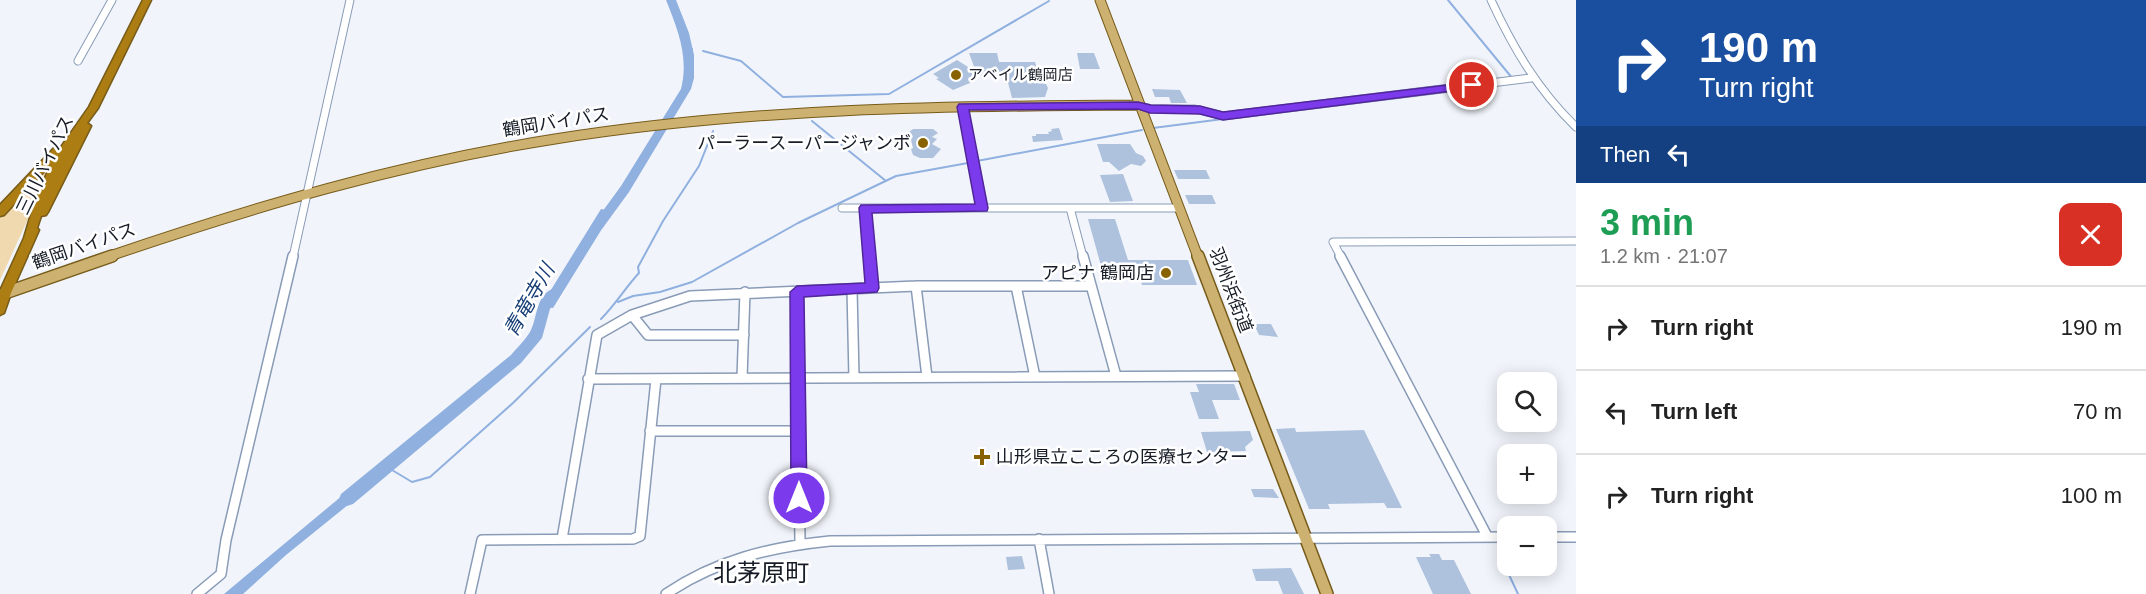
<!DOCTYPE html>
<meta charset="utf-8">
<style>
:root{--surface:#fff;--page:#f6f6f6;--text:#222;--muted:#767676;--line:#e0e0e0}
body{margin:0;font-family:Arial,"Noto Sans JP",sans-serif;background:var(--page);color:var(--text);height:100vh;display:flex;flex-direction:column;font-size:22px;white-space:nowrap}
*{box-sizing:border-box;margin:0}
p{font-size:20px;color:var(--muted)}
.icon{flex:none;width:33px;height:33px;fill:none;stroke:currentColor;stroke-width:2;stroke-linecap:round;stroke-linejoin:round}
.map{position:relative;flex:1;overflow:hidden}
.side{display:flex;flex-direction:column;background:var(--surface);width:570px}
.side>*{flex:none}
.hud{background:#1a4fa0;color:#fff;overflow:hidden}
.tools{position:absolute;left:1497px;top:372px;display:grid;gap:12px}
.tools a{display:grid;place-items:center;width:60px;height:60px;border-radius:12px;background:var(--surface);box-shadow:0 3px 15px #0003;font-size:30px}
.pin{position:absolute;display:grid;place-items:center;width:51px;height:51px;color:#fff;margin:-26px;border:3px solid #fff;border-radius:50%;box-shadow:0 2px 6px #0007}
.me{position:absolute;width:66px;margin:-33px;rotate:0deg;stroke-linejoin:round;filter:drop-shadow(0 0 4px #0008)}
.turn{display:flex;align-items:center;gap:21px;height:126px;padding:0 24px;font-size:27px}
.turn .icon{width:78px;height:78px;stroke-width:2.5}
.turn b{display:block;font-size:42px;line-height:51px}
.then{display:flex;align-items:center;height:57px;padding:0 24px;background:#0003;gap:12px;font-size:22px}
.round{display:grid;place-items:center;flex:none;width:63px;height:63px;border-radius:12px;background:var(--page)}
.summary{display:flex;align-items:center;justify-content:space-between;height:102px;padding:0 24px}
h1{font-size:36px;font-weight:700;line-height:45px;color:#1e9e55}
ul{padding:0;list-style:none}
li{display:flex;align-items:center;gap:18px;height:84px;padding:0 24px;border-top:2px solid var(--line)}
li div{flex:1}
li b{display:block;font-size:22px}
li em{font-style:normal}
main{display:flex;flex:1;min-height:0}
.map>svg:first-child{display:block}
.green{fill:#f0d8af}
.water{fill:#90b0e0}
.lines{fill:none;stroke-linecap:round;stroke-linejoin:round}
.stream{stroke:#90b0e0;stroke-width:2}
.river{fill:#90b0e0;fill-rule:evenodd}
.building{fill:#aec1dd}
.minor-far1-casing{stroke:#899bb6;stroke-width:9}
.minor-casing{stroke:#899bb6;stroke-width:12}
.major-far1-casing{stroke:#775b19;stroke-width:11}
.major-casing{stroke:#775b19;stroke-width:14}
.highway-casing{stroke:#775b19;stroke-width:3}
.minor-far1{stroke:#fff;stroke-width:7}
.minor{stroke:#fff;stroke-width:9}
.major-far1{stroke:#cdb171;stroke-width:9}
.major{stroke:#cdb171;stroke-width:11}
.highway{fill:#ab7d12;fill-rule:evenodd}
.route{fill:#7c3aed;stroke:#51269a;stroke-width:1.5}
.poi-dot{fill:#886100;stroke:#fff;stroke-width:2}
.labels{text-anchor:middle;stroke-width:5;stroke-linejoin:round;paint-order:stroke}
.far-poi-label{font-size:15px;fill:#161d27;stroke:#fff;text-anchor:start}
.street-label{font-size:18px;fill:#161d27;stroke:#fff}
.poi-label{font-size:18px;fill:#161d27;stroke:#fff;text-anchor:end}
.water-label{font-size:20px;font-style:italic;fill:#163d76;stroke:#fff}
.near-neighbourhood-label{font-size:24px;fill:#161d27;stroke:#fff}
</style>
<main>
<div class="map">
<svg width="1576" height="594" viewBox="0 0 1576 594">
<rect width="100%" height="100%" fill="#f1f5fb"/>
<path class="green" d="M55,160L0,280V210Z"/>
<path class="water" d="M601,209L613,211L553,308L541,306Z
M355,485L364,492L286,555L243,594H224Z"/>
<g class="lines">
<path class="stream" d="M1448,0L1513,79
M687,48L692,49
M703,51L741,61L783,97L889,94L1049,1
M812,121L886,181
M1153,128L1223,119
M977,161L1142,130
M618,302L633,296L660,292L692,282L798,223L896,176L968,163
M601,319C616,304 625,288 639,273L638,267L663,221L699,166L713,131
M387,467L412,482L430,477L513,403L590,327
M1503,562L1518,594"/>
<path class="river" d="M666,0H676L689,33L694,55V78L691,89L629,192L602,229H594L592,226L594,223L621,186L681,89C689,57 678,30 666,0Z
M555,288L560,289L562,293L550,309L542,338L521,363L353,504L347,506L341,504L339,499L341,494L511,355C517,348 525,340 530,332C538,318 535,294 555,288Z"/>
</g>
<path class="building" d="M969,53H997L999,62H1035L1041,83L1046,84L1048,88L1045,97L1012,98L1006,75L978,76L970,83L953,90L936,79L939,78L933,74L957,60L976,72Z
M1077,53H1094L1100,69H1080Z
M1152,89L1180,90L1187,103H1171L1169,97H1155Z
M1059,128L1063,140L1033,142L1032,136H1036V134H1049L1048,132L1052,131L1051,129Z
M913,129H933L938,133L932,137L937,139L932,144L941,149L933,158H920L913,155L911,149L913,148L909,132Z
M1097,144H1130L1136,153L1143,156L1146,161L1141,166L1131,164L1119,171L1109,162H1103Z
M1174,170H1206L1210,179H1178Z
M1123,174L1133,201L1110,202L1100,175Z
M1185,195H1212L1216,204H1189Z
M1088,219H1115L1128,260H1188L1197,285H1142L1139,274L1103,273Z
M1254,324H1271L1278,337L1259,335Z
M1196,384H1234L1240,400H1212L1219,419H1199L1190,392H1199Z
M1295,428L1296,432L1364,430L1402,508H1387L1384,503L1328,504L1330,509H1309L1276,429Z
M1250,431L1253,440L1245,447L1246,451L1207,452L1201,432Z
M1251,489H1273L1279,498L1254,497Z
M1429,554H1439L1442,560H1454L1471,594H1433L1416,557H1431Z
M1022,556L1025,569L1008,570L1006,557Z
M1291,568L1304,594H1283L1278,581H1256L1252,569Z"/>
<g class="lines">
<defs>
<path id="minor-far1" d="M1491,0C1513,48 1538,90 1576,127
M78,61L112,0
M1138,105L1150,109H1195L1223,116L1531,78
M963,107L982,208
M842,208H1179
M866,208L870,257
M1070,208L1083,257
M293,257L350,0
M1341,257L1333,242L1576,241"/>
<path id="minor" d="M870,256L872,288
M1083,256L1116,376
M1340,256L1487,536
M916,286L927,377
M1016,286L1035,377
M852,289L854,378
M797,292L800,543
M632,315L648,335H744
M742,378L745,292
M588,379L1245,376
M650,431H799
M1546,537H1576
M562,539L597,335L632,315L690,296L916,286H1091
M1039,539L1049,594
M197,594L221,574L226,540L293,256
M470,594L482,540L633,539L640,536L656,379
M666,594C716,560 770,547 830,541L1508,537"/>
<path id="major-far1" d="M1100,0L1198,257
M107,257C253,207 402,163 555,139C748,108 943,106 1138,105"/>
<path id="major" d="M1198,256L1327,594
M5,293L112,256"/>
<path id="highway" d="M143,0H151L98,108L87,123L91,126L48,212L46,215L41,216L37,228L39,230L11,293L4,313L0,315V291L24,238L35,201L51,164L4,215L0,216V205L55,147H61L89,107Z"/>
</defs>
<use href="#minor-far1" class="minor-far1-casing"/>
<use href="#minor" class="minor-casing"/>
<use href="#major-far1" class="major-far1-casing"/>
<use href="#major" class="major-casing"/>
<use href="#highway" class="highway-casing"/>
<use href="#minor-far1" class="minor-far1"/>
<use href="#minor" class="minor"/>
<use href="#major-far1" class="major-far1"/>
<use href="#major" class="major"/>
<use href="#highway" class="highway"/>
</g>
<path class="route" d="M1472,82L1477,85L1476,88L1223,120L1200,114L1150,113L1138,109L969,110L988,208L987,211L872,213L879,288L877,292L804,297L807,498L805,503L799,506L793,503L791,498L790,292L797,286L865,283L859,208L861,205L975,204L957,107L959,104L1138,102L1151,105L1200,106L1223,112Z"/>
<g class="poi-dot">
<circle cx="956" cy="75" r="6"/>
<circle cx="923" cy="143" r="6"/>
<circle cx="1166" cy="273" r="6"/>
<path d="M979 448h6v6h6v6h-6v6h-6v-6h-6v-6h6z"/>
</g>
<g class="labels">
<g class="far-poi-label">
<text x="968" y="80">アベイル鶴岡店</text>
</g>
<g class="street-label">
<text transform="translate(556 122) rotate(-9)" y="6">鶴岡バイパス</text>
<text transform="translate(45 165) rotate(-64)" y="6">三川バイパス</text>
<text transform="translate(84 246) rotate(-19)" y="6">鶴岡バイパス</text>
<text transform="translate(1231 290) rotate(69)" y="6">羽州浜街道</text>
</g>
<g class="poi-label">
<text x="911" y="149">パーラースーパージャンボ</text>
<text x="1154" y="279">アピナ 鶴岡店</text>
<text x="996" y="463" text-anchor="start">山形県立こころの医療センター</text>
</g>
<g class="water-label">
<text transform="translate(529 300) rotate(-60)" y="7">青竜寺川</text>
</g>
<g class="near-neighbourhood-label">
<text x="761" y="581">北茅原町</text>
</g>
</g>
</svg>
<div class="tools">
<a><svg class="icon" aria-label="search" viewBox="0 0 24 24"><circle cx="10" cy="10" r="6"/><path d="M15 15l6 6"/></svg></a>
<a>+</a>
<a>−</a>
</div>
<div class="pin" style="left:1472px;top:85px;background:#d93025"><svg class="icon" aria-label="arrive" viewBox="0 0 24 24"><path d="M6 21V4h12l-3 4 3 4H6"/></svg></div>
<svg class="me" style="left:799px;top:498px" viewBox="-20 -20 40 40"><circle r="17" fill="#7c3aed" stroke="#fff" stroke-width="3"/><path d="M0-11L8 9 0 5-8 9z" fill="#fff"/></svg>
</div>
<section class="side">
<div class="hud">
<div class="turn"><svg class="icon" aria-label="right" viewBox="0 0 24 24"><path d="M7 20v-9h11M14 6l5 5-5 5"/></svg><div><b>190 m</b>Turn right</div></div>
<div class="then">Then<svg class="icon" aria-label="left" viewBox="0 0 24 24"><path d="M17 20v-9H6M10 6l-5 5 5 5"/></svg></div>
</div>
<div class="summary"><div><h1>3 min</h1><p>1.2 km · 21:07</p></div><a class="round" style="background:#d93025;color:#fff"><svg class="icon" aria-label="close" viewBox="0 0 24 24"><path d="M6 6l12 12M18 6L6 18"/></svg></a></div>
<ul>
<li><svg class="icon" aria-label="right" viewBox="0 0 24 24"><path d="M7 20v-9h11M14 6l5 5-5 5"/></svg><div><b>Turn right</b></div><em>190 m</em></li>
<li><svg class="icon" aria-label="left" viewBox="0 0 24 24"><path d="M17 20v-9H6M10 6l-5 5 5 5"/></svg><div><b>Turn left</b></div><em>70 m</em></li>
<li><svg class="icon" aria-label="right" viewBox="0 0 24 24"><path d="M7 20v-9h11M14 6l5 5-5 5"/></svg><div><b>Turn right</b></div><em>100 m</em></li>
</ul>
</section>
</main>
